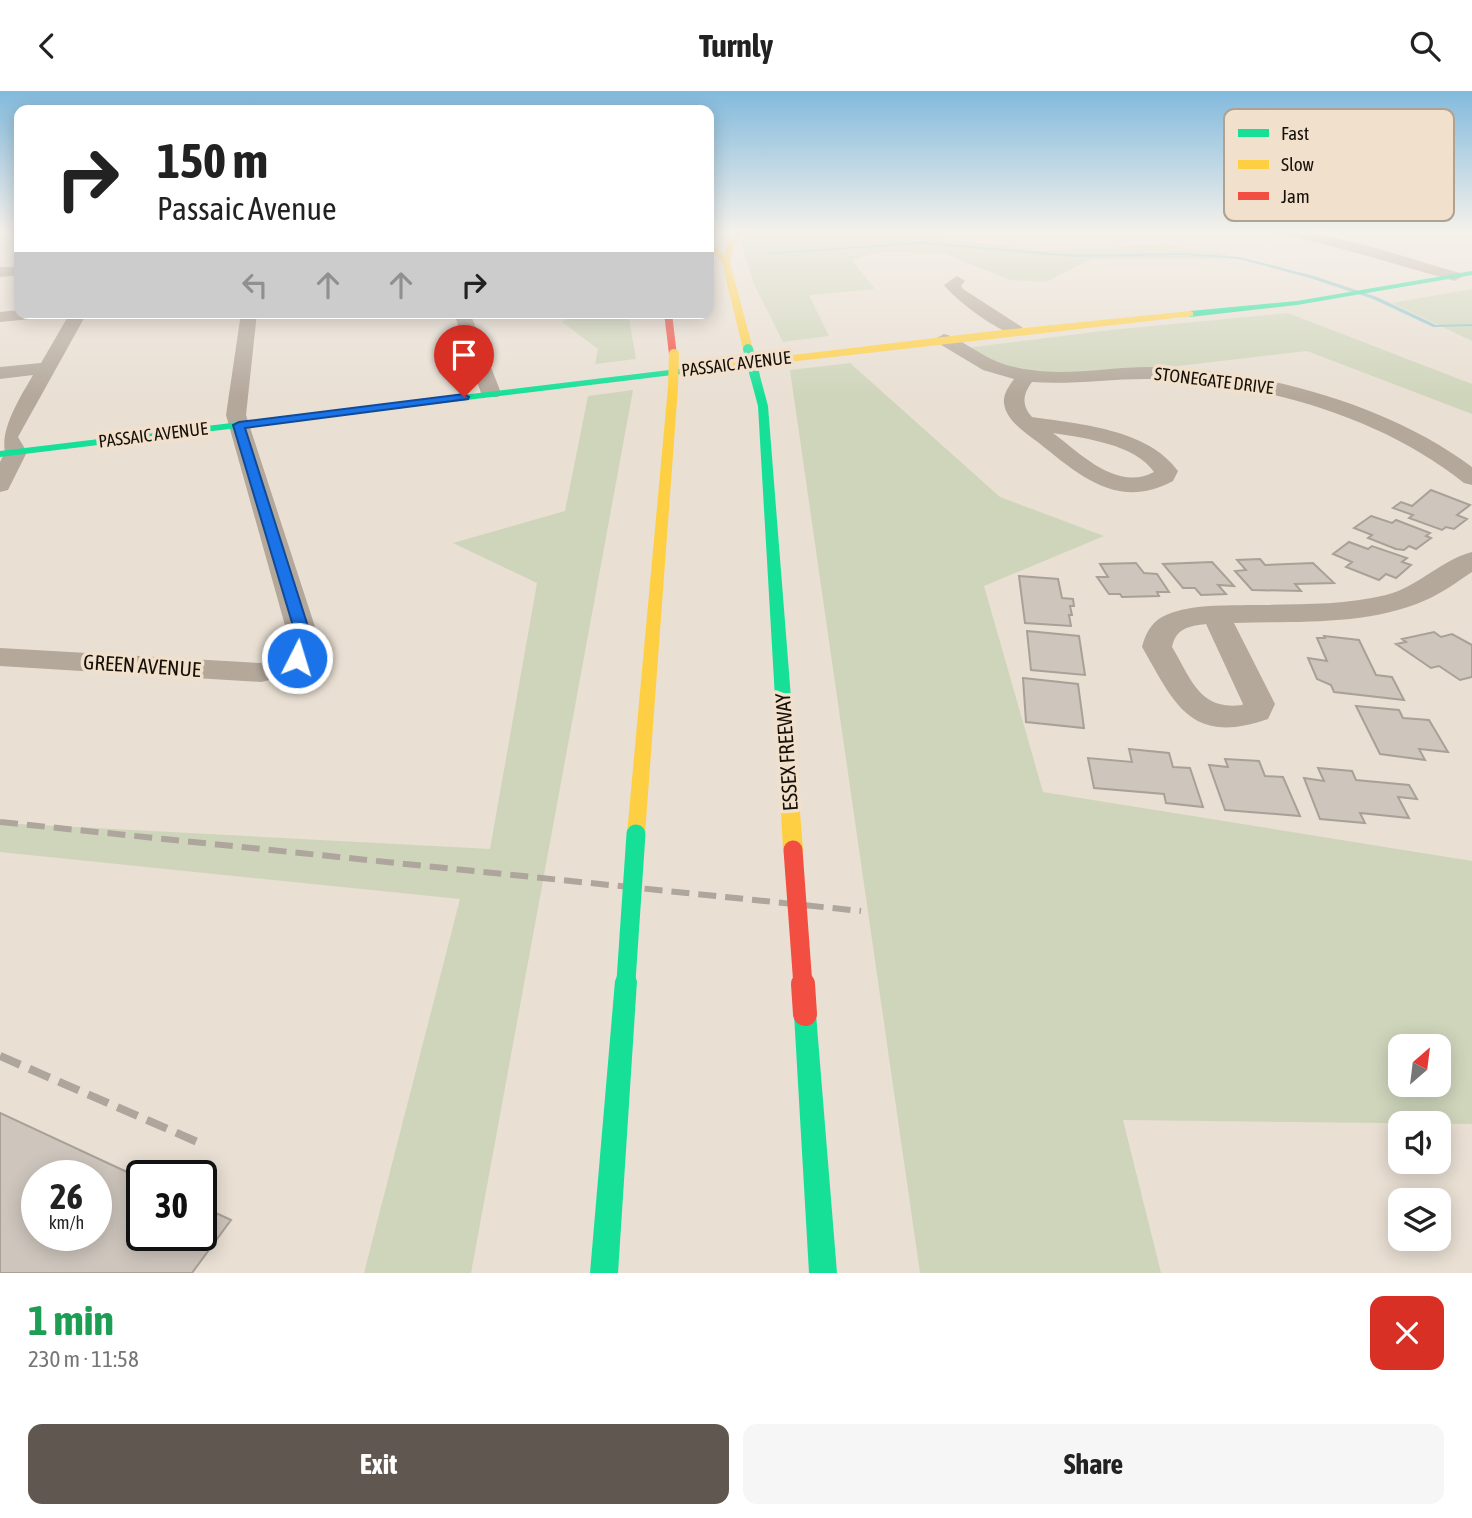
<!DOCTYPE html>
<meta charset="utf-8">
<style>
:root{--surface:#fff;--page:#f6f6f6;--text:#222;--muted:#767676;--accent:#605850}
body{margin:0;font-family:"Asap Condensed",sans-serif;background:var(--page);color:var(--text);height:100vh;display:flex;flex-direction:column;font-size:26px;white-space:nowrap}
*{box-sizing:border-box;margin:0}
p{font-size:23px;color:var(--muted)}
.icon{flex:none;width:38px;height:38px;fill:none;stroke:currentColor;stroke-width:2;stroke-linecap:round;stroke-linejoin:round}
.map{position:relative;height:1182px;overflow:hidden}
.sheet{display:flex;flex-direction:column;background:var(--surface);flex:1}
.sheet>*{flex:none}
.banner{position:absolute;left:14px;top:14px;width:700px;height:214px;border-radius:14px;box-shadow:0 4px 18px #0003;background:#fff;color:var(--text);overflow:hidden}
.needle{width:46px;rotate:28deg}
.controls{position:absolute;left:1388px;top:943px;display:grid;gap:14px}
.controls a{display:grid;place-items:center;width:63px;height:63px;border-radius:14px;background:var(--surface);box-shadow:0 4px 18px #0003;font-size:35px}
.speed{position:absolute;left:21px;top:1069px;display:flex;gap:14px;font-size:35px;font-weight:700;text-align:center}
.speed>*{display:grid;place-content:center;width:91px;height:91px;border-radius:50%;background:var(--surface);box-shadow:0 4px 18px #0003;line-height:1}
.speed small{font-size:18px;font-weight:400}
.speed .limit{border:4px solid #111;border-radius:10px;background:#fff;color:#111}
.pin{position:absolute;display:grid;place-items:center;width:60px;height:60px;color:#fff;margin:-72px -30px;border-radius:50% 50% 50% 0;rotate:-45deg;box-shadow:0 0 7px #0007}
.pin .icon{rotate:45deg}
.me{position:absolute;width:77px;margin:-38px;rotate:5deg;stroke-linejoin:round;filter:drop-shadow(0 0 5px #0008)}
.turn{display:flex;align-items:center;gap:24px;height:147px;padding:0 28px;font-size:32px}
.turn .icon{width:91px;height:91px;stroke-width:2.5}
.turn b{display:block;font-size:49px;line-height:60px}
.lanes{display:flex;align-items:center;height:66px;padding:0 28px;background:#0003;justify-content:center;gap:35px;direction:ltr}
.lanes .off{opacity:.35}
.round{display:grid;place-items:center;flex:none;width:74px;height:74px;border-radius:14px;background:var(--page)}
.summary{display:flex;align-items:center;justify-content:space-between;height:119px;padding:0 28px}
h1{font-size:42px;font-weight:700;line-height:52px;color:#1e9e55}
.action{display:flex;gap:14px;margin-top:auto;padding:14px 28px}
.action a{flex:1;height:80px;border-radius:14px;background:var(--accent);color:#fff;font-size:28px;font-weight:700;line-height:80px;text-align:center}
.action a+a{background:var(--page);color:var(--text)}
header{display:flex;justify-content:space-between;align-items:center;height:91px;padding:0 28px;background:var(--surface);font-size:32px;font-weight:700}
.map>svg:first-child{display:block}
.green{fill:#cfd5bb;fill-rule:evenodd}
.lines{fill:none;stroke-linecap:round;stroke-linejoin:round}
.stream{fill:#89c4cd;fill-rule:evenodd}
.building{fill:#cec6bd;stroke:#a9a098;stroke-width:2;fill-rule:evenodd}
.street{fill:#b4a89b;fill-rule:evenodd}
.fast{fill:#16e098;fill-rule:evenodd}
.slow{fill:#ffcf43;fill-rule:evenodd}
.jam{fill:#f24e42;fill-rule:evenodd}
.rail-far1{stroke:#aea59c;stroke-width:6;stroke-dasharray:18 9;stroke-linecap:butt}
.rail{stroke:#aea59c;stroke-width:8;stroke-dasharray:22 10;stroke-linecap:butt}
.fast-bridge-far1{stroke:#16e098;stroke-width:10}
.fast-bridge{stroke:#16e098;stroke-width:19}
.slow-bridge{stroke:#ffcf43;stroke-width:10}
.jam-bridge-far1{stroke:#f24e42;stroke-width:19}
.jam-bridge{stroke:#f24e42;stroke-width:24}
.route{fill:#1a73e8;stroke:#114b97;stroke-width:2}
.labels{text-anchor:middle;stroke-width:7;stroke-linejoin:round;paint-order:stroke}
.far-street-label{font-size:18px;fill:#161009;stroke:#f1e0cb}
.street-label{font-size:21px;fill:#161009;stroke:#f1e0cb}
.key{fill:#f1e0cb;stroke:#afa291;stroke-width:2}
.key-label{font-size:19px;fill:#161009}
</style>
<header><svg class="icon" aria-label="back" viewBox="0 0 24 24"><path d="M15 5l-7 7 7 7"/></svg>Turnly<svg class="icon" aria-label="search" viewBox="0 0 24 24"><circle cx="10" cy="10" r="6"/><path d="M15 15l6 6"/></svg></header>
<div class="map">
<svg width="1472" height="1182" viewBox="0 0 1472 1182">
<rect width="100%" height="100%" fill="#e9dfd3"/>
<path class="green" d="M754,139H935L948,148L1040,160L1162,154L1229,163L1222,168H1092L1045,191L1010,189L944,162L878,161L852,169L875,198L809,204L829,245L783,251L753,191L741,150Z
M1472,198V250L1392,212Z
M578,222H628L636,268L595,273L598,258L562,231Z
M1288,222L1472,293V323L1307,260L1042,291L966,257L1110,239Z
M850,272L1000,406L1104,445L984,495L1043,701L1472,770V1033L1123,1029L1161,1182H920L790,279ZM1400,956H1438V994H1400Z
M633,299L471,1182H364L460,808L0,761V732L490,758L537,492L453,452L565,420L588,305Z"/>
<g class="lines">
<path class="stream" d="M922,151L1076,164L1184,162L1239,166L1314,185L1377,206L1436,234L1472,233V235L1433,236L1373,208L1310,187L1239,168L1184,164L1076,166L922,153L769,163L767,162Z"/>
</g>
<path class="building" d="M1431,399L1470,414L1457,424L1467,428L1454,438L1446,436L1442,439L1409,427L1413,424L1393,417L1401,411L1412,415Z
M1371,425L1392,432L1396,429L1430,442L1426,445L1431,447L1416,458L1409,455L1404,459L1396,458L1368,447L1372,444L1354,437Z
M1349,451L1368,458L1372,455L1407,467L1402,471L1411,474L1396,487L1386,483L1379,489L1346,476L1352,471L1333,463Z
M1260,468L1265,474L1313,472L1334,492L1295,493L1301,500L1252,499L1235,480L1246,479L1237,469Z
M1212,471L1234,495L1218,494L1226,503L1201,504L1195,497H1183L1163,473Z
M1136,472L1144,482L1157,483L1169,501H1157L1159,505L1122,506L1120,503H1109L1097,486H1108L1100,473Z
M1019,485L1058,488L1062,507L1073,508L1074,515H1070L1072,524H1069L1071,535L1025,532Z
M1027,540L1079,545L1085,584L1031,579Z
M1434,541L1441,546L1452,543L1472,554V586L1460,589L1439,575L1431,577L1396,553L1406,551L1402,548Z
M1324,545L1359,549L1376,584L1392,586L1404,609L1334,601L1331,594L1317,588L1308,567L1327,570L1317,547H1325Z
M1023,587L1078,593L1084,637L1026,631Z
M1356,615L1399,619L1403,627L1429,629L1448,661L1419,658L1425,669L1380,663Z
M1129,658L1169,662L1173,676L1190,677L1203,716L1166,712L1164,703L1094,697L1088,667L1132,671Z
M1225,668L1259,670L1265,685L1283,686L1300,725L1225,719L1209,674L1228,676Z
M1318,677L1352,680L1356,689L1409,694L1417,708L1398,706L1409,727L1360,722L1365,732L1320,728L1304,687L1324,690Z
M0,1022L142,1088V1144H201V1115L231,1129L192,1182H0ZM37,1085H96V1144H37Z"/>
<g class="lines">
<path class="street" d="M1264,139C1331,139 1396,164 1460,182L1463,185L1455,190L1339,157Z
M0,176H19V184L0,186Z
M957,185L965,190L961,195L963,198L1022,236L1025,240L1022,244C1006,248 954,208 944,194Z
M19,219V222H49L41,227L0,231V221Z
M70,222H87L18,346L27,361L8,399L0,401V371L5,361C0,337 21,305 33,284L0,288V276L41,272Z
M241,222H257L246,324L318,545C309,576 291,584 261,591L0,575V557L260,572L282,561L288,545L226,324Z
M454,222H470L501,302L498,306H484L481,302Z
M944,243C956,246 966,254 977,260C994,271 1012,277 1032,279C1072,285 1114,275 1155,276C1261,279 1386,312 1472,376V394L1464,392C1381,325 1260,291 1154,288C1113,287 1073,294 1032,291C1023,303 1021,314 1032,326C1079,333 1148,338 1178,380L1173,390C1118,420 1079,384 1039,352C1026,342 1006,330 1004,312C1003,303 1009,295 1014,288L983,279L938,252L935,248ZM1053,342C1084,347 1135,353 1154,381C1117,401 1080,362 1053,342Z
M1472,461V481C1457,491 1442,502 1426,509C1368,535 1297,530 1234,532L1275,613L1268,628C1190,655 1175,613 1142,556C1145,544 1151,532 1162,526C1187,513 1220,515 1247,514C1293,513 1341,515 1386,504C1418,496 1441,469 1472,461ZM1206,533L1243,613L1242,614C1199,620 1191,587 1172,556C1176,537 1189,535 1206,533Z"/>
<path class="fast" d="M1472,180V184L1297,214L1190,226L1186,223L1190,220L1297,210Z
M719,273L722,274V278L0,366V360Z
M755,282L760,285L768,315L791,607L783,612L775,607L758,315L750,285Z
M626,881L634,883L637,890L618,1182H590L615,890L618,883Z
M805,913L813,916L816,923L837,1182H809L794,923L797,916Z"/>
<path class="slow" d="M738,139H745L734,153L730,172L753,258L748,261L743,258L722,172L709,155V149L724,165L727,153Z
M1190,220L1193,221V225L719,279L714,276L719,273L993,240Z
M673,293L678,296L645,743L643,748L636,750L629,748L627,743L668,296Z
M783,602L791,607L803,759L800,764L793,766L786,764L783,759L775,607Z"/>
<path class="jam" d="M664,222H672L677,265L669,263Z"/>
<path class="rail-far1" d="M0,731L861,820"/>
<path class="rail" d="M0,965L202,1053"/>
<path class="fast-bridge-far1" d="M748,258L755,285"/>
<path class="fast-bridge" d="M626,890L636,743"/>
<path class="slow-bridge" d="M673,296L674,263"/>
<path class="jam-bridge-far1" d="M793,759L803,895"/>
<path class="jam-bridge" d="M803,893L805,923"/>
</g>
<linearGradient id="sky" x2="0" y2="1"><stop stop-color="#82badd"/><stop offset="0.46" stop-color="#f5f1eb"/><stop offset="1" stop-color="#f5f1eb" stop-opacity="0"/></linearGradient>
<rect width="1472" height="305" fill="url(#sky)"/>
<path class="route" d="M464,303L469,306L468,308L245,337L311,545L302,570H291L289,567L296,545L233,334L239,331Z"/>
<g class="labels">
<g class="far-street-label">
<text transform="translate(736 273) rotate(-7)" y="6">PASSAIC AVENUE</text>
<text transform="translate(1214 290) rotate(7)" y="6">STONEGATE DRIVE</text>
<text transform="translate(153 344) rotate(-7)" y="6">PASSAIC AVENUE</text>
</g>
<g class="street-label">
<text transform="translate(142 575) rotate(4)" y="7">GREEN AVENUE</text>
<text transform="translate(787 661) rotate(-94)" y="7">ESSEX FREEWAY</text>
</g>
</g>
<rect x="1224" y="18" width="230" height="112" rx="10" class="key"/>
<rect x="1238" y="38" width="31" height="8" fill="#16e098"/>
<rect x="1238" y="69" width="31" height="9" fill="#ffcf43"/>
<rect x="1238" y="101" width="31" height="8" fill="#f24e42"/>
<g class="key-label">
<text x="1281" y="49">Fast</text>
<text x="1281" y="80">Slow</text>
<text x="1281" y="112">Jam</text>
</g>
</svg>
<div class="controls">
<a><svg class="needle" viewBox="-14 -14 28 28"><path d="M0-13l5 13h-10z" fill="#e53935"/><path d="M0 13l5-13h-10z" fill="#767676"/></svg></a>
<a><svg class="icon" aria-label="sound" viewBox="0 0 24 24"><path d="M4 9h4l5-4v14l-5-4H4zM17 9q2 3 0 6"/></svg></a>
<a><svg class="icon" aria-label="layers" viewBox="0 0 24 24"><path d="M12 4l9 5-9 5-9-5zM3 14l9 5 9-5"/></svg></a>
</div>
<div class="speed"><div>26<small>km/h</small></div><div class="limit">30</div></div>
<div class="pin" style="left:464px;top:306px;background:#d93025"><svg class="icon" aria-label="arrive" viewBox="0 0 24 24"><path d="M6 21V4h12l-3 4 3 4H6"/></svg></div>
<svg class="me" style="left:297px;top:567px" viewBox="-20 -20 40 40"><circle r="17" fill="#1a73e8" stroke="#fff" stroke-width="3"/><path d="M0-11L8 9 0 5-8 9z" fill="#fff"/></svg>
<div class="banner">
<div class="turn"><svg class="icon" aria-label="right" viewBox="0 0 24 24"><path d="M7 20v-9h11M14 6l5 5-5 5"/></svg><div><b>150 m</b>Passaic Avenue</div></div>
<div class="lanes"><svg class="icon off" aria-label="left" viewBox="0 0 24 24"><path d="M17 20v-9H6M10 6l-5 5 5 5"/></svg><svg class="icon off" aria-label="ahead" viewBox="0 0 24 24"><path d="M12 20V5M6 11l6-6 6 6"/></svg><svg class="icon off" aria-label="ahead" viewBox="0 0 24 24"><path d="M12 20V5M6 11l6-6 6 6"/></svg><svg class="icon" aria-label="right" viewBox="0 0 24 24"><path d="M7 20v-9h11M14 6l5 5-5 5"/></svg></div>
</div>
</div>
<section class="sheet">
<div class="summary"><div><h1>1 min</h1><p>230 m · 11:58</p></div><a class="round" style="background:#d93025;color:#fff"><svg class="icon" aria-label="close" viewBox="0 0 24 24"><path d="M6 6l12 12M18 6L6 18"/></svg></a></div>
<div class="action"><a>Exit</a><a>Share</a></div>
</section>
